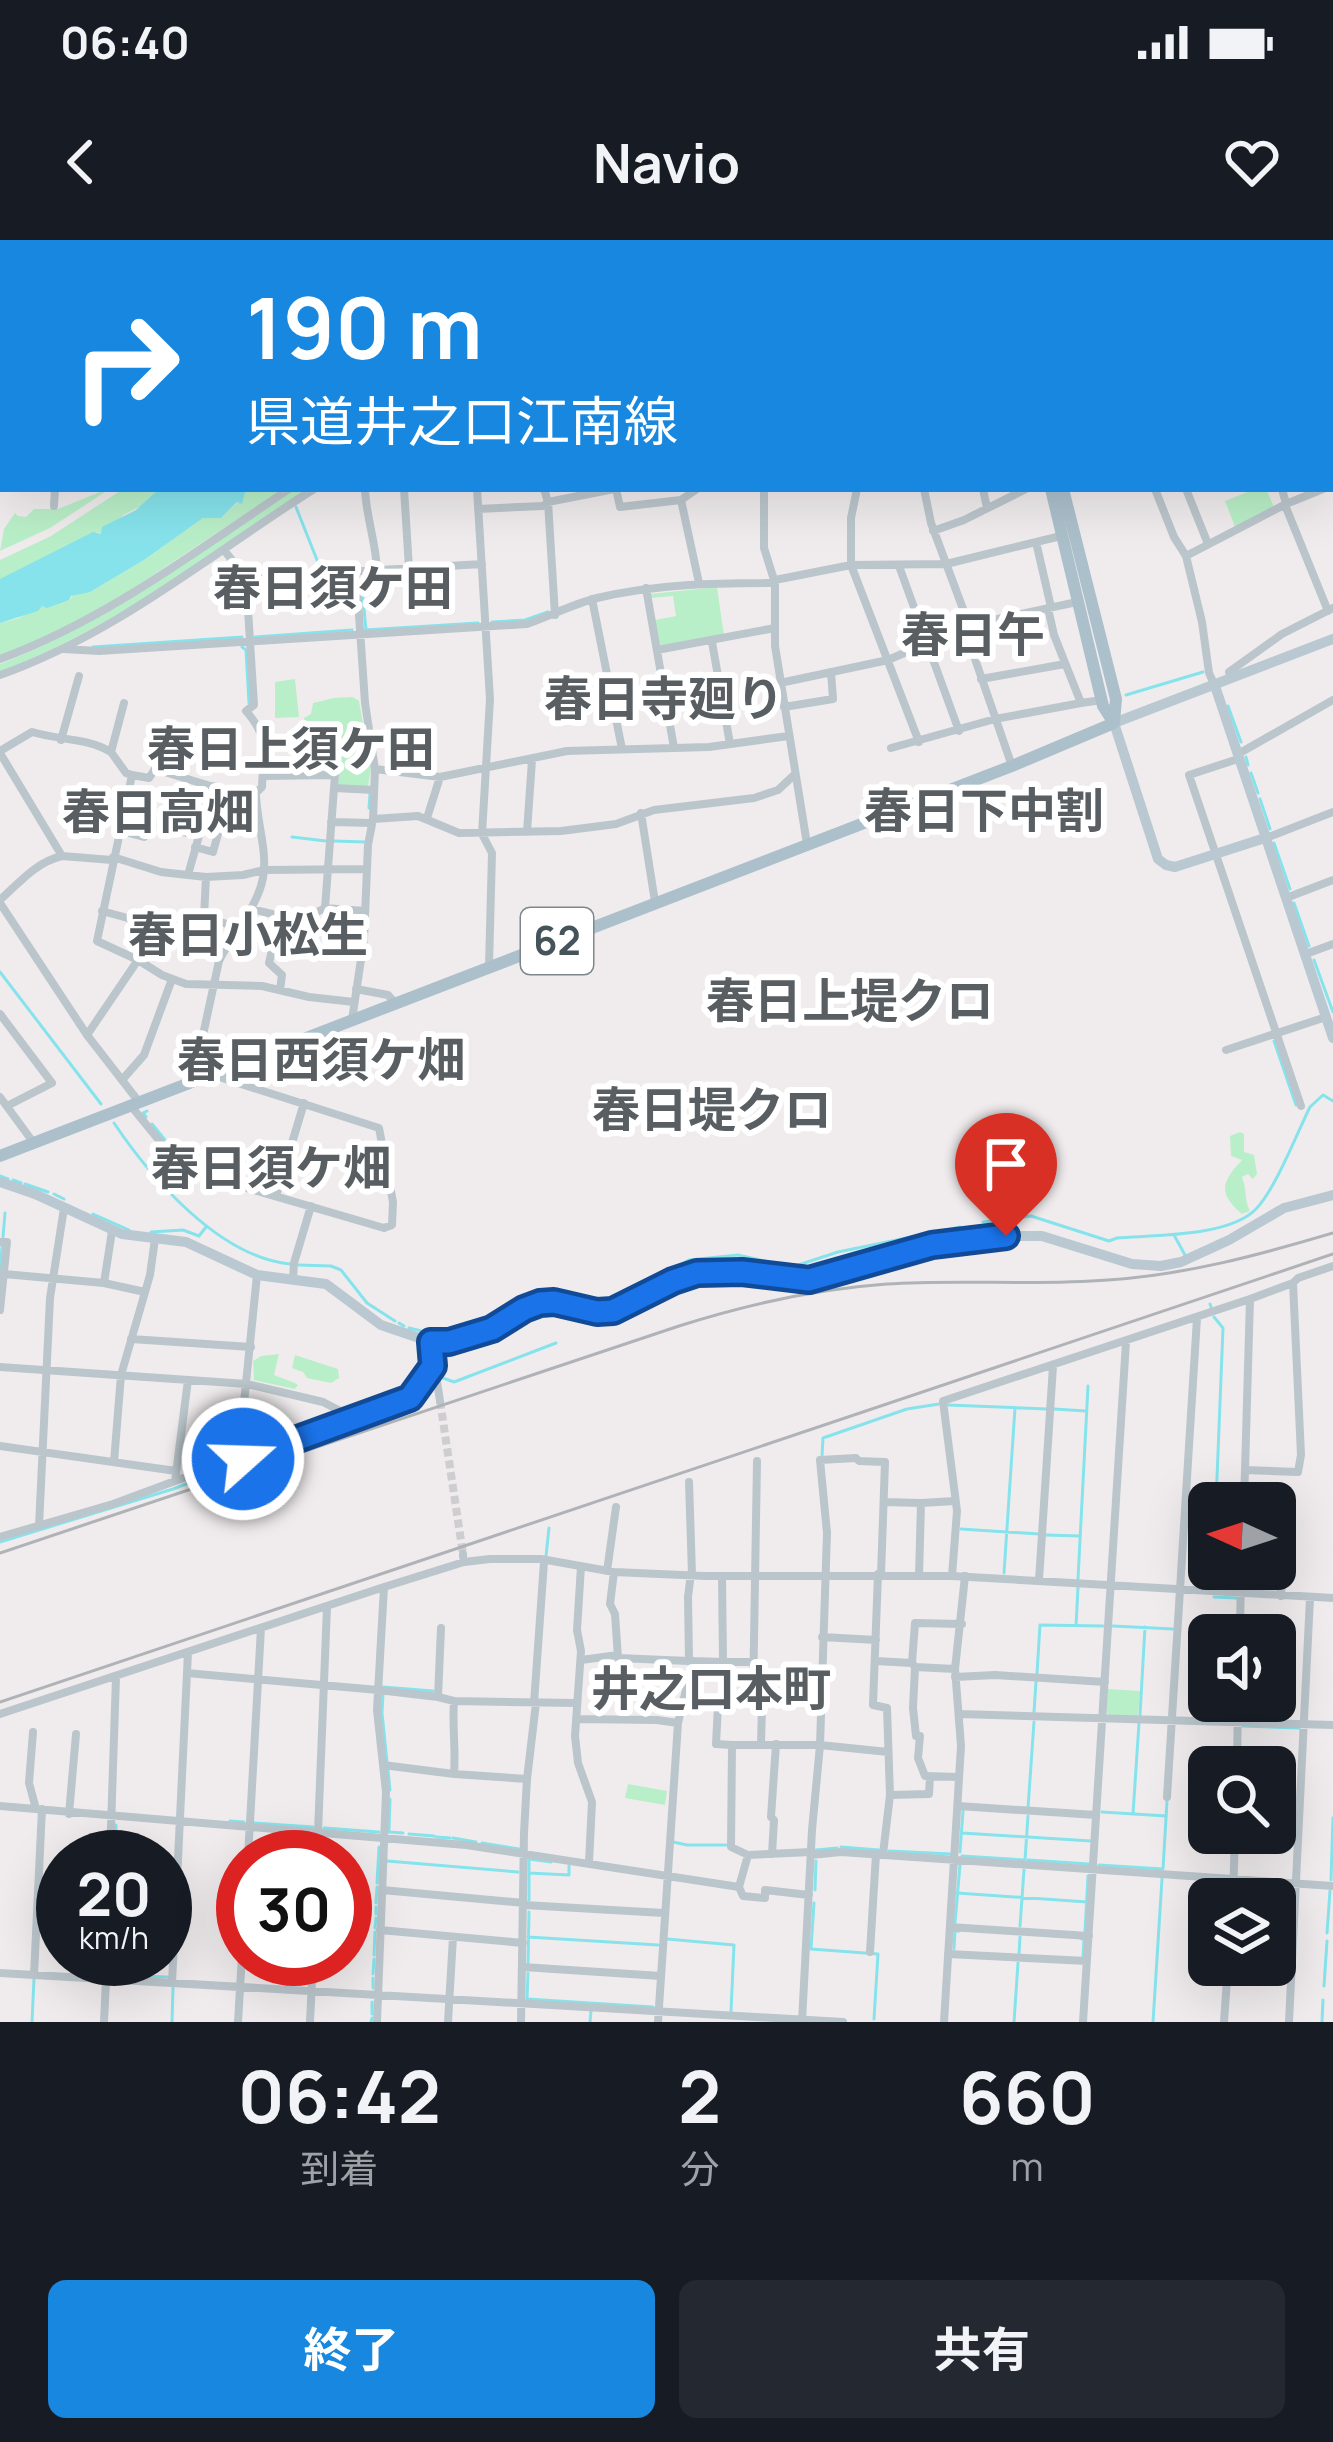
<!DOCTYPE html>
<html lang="ja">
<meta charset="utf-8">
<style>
:root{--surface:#171b24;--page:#242831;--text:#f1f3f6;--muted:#9ea1a6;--accent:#1787df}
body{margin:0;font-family:Manrope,"Noto Sans JP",sans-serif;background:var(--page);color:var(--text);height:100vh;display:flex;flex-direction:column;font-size:45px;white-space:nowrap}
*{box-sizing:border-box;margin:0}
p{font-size:39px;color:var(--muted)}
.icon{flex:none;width:66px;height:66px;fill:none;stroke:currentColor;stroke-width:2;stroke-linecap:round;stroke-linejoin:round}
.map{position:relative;height:1782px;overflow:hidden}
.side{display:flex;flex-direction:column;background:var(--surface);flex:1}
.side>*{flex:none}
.hud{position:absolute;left:0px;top:0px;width:1335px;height:252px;box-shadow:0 12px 48px #0002;background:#1787df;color:#fff;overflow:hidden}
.needle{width:78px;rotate:273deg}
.tools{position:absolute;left:1188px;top:1242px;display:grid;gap:24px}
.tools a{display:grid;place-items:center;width:108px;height:108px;border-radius:18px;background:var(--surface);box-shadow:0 12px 48px #0002;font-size:60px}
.speed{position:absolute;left:36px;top:1590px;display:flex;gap:24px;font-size:60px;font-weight:700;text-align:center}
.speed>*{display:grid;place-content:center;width:156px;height:156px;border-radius:50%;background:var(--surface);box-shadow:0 12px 48px #0002;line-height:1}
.speed small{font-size:30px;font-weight:400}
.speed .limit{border:18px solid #d22;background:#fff;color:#111}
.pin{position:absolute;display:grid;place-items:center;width:102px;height:102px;color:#fff;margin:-123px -51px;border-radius:50% 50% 50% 0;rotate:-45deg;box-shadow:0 0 12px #0007}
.pin .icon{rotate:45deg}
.me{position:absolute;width:132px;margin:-66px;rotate:70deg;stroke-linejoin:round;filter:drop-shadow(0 0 9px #0008)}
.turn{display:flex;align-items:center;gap:42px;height:252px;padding:0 48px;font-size:54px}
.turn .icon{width:156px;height:156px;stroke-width:2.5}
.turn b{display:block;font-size:84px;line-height:102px}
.eta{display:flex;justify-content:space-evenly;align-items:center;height:204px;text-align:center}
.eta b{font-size:72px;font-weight:700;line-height:84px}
.button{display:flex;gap:24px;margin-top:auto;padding:24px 48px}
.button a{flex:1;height:138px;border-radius:18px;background:var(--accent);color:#fff;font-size:48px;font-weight:700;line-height:138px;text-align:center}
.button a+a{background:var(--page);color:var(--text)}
.status{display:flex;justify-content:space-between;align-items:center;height:84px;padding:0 60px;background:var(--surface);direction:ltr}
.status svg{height:33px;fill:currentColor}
header{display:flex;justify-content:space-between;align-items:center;height:156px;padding:0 48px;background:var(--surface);font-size:54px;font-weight:700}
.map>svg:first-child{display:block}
.green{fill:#b9efc8}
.water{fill:#86e3ec}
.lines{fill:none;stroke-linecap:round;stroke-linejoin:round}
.stream{stroke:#86e3ec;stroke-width:3}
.street-tunnel{stroke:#cecdd0;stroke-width:8;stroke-dasharray:8 4;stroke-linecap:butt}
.street{stroke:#bbc6cc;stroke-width:8}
.secondary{stroke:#bac8d1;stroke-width:10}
.primary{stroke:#acc0cc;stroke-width:12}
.rail{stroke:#afb3b7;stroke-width:3}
.route-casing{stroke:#114b97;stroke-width:30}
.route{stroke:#1a73e8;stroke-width:21}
.labels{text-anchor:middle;stroke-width:12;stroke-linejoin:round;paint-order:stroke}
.shield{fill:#fff;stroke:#7d878c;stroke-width:3}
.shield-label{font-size:39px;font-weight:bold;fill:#45535a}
.quarter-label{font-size:48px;font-weight:bold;fill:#595e62;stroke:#fff}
</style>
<div class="status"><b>06:40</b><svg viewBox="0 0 49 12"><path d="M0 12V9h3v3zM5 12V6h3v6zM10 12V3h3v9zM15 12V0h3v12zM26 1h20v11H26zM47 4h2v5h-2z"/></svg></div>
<header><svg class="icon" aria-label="back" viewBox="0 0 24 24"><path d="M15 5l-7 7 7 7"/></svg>Navio<svg class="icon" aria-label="heart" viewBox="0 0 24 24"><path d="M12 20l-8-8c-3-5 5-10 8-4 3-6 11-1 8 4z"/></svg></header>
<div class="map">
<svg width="1333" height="1782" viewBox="0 0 1333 1782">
<rect width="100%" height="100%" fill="#f0eced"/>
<path class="green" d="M123,249H159L143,265L125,274L101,294L97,292L0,340V320L51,296Z
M246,249H283L97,372L0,417V383L19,378L42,366L69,360C73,353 82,352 90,352L144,320L203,278H221L238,262L242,264Z
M295,249H308C209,316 112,388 0,432V424C107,383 200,312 295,249Z
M1255,249H1266L1274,267L1235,287L1225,261Z
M105,250H108L50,288L0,311L4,289L15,273L18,276L26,277L34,269H58Z
M717,347L724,396L663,407L659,403L655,380L676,376L673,356L651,358L650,354Z
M295,439L299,477L275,478V442Z
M353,457L359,461L371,528L368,547L341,546L338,544L339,534L336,532L309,530L304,478L311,474L313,463L334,458Z
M1240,892L1244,894V912L1254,915L1257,934L1253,939L1248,934L1242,937C1247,949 1244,960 1250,971L1242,974C1218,954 1221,942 1242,920L1231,916L1230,896Z
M279,1114L274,1135L295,1143L298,1145L295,1149L254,1140L253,1121L261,1116Z
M295,1115L338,1129L339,1138L331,1143L307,1138L303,1132L292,1128Z
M1108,1449L1140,1451L1138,1476L1109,1475L1106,1472Z
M628,1544L667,1551L665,1565L625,1558Z"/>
<path class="water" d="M159,249H246L242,264L237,262L221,278H203L144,320L90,352L71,356L69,360L47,368L42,366L38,371L0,383V339L93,292L101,294L102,287L136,270Z"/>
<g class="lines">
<path class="stream" d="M1049,0L1050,3
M296,267L321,330H323
M333,329L360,327
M361,339L366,390
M492,382L525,380L548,372
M365,390L478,383
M255,397L352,390
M93,407L242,397
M242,407L246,410L249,463
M1126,455L1203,432
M1228,466L1241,502
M1246,517L1248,525
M1251,533L1258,553
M1260,559L1270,589
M369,568L370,554
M292,597L326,601
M334,601L365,602
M1274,603L1290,649
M1294,663L1309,706
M1314,720L1333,772
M0,732L101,864
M1274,801L1296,865
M146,877L143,873L147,871
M114,883C151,938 219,1017 290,1024
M152,884L183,922L220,934
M0,936L8,939
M13,940L21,943
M25,944L48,952
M54,954L64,959
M93,974L129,990
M983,982L1031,976L1109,1001L1117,998C1154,995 1229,997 1256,969C1275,950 1297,893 1310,867L1323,855L1333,861
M151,992L183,990L199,996L206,987
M1174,995L1185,1015
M3,997L5,973
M682,1024L689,1020L738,1015L792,1027L838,1012L960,987
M299,1025L331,1026L341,1030L367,1063L395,1081
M0,1029L2,1007
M519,1064C560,1036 581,1068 616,1057C637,1050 658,1035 678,1026
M1210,1064L1211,1067
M1214,1077L1223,1088L1216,1263
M399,1083L404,1086
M475,1085L497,1078
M409,1088L430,1093
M432,1093L470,1086
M443,1138L454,1142L556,1103
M415,1158L427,1144
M948,1165L1047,1169
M1054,1169L1086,1171
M822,1216L823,1198L907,1169L939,1164
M961,1289L1039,1294
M1046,1295L1080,1296
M0,1302L173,1249L339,1187
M546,1316L549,1288
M1004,1333L1015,1168
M1078,1339L1088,1146
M1212,1345L1213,1329
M1214,1357L1236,1358
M1076,1386L1078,1347
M1113,1386L1173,1389
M1037,1433L1040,1385L1103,1386
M383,1447L433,1451
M383,1454L382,1473L387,1522
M1034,1472L1036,1442
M1140,1475L1145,1387
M1234,1476V1468
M1243,1486L1299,1488
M388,1530L390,1550
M390,1559L389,1592L403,1593
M1028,1568L1034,1482
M1102,1572L1166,1576
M1133,1574L1139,1483
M230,1581L244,1582
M254,1583L313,1587
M324,1588L379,1592
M962,1593L1091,1601
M409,1594L434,1596
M436,1597L450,1598
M453,1598L476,1602
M673,1602L687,1605H726
M482,1603L519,1609
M841,1607L879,1610
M816,1610L837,1608
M889,1611L951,1614
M960,1612L963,1571
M962,1616L1025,1620
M115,1617L116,1585
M1025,1620L1028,1576
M1028,1620L1089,1624
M387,1621L518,1632
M1099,1625L1163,1629
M1163,1629L1167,1561
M529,1633L569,1635V1626
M1331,1640L1333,1578
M377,1643L379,1607
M815,1650L816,1621
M957,1653L1087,1662
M529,1660V1619L551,1622
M376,1663L377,1647
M814,1663L811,1709L878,1714L874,1779
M376,1674V1667
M955,1683L960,1625
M1020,1686L1024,1630
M375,1688L376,1678
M1085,1691L1088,1636
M1327,1693L1330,1651
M528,1697L658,1705
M667,1699L734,1705L731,1771
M1082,1699H1084L1083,1717
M954,1709L955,1691H959
M1019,1714L1020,1697
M374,1715L375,1692
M528,1724L529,1672
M111,1728V1721
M111,1732L112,1735H126
M528,1733L527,1759L653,1767
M373,1734L374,1719
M138,1736L168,1737
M1324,1746L1327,1701
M373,1748V1738
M372,1774V1762
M32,1782L34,1739
M172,1782L173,1748
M371,1782L372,1778
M590,1782L591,1771
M1014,1782L1018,1723
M1153,1782L1162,1639
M1322,1782L1323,1760"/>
<path class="street-tunnel" d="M440,1161L463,1314"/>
<path class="street" d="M80,0L82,3
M140,0L142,3
M216,0L218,3
M293,0L295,3
M364,0L365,3
M404,0L405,3
M887,0L888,3
M929,0L930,3
M1170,0L1172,3
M1327,0L1329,3
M225,3L231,0
M457,3L463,0
M736,3L744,0
M755,3L759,0
M771,3L776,0
M821,3V0
M1014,3L1019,0
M1157,3L1162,0
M1237,3L1240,0
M1332,9L1333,11
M1332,25H1333
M1332,51L1333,53
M0,53L3,79
M1332,128H1333
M0,214L3,215
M1332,227L1333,230
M1332,245H1333
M365,249C366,277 376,302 377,330
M404,249L409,328
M477,249L490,459L482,594L492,613L489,726
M544,249L548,262L555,375
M616,249L620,267L681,260L697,249
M764,249V308L775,343V406L807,604
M857,249L851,278V325L919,502
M924,249L931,283L969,385L974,416L1012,526
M983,249L987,268
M1155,249L1174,297L1186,316L1202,382L1209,433L1214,444
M1186,249L1208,304
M1282,249L1286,264
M681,260L699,343
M1285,265L1328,371
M54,266L55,249
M478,269L543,266L548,262L614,249
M933,291L964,280L1026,249
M1036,302L1051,367
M1186,316L1286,264L1323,249
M899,326L959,491
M356,331L365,463L375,529L373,579
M246,338L482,324
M775,340L851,325L946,324L1061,296
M592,359L622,509
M1048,368L1054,395L1081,463L1102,460
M712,402L730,504
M63,409L99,411L527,384C550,376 573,364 597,358C656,344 715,343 775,343
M657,410L775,388
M0,419C106,380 196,311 289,249
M0,435C116,394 211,314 314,249
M1231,438L1229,432L1282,394L1333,368
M981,439L1065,424
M780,443L888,420L969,385L1077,362
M124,463L111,512L126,533L132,535L97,701L138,720L162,735L186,744L262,746L309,757L354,762
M784,467L833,459L831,432
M61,500L79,436
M674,508L709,507L788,496
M891,508L995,479L1081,463
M0,511L32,492C58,500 87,498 109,511
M0,513L62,616L112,620
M1238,514L1333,460
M1238,519L1189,535L1301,866
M375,529L440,537L567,511L674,508L646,348
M132,535L149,538L155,529L230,552L256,553
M263,536L335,535L334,548L374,550
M641,573L655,662
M427,578L440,537
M331,582L372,583
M121,591L144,597L148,583L198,596
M527,592L532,520
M1266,598L1333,572
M195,607L213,612L221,583L203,578
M113,617L161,632L206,637L243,635L264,630L367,629
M188,635L213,546
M206,637L204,677L237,687
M1286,658L1333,640
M0,660C19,643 36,622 62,616
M0,663L87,795L139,862
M325,668L334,548
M252,669L280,676L305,678L325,668L365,671
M1306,714L1333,704
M356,749L388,755L395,763
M280,750L282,735L269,723L280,676
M0,774L52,843L7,866
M352,780L364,699L368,605L373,579L418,576L459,593L561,591L616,584L654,570L754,558L778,550L794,535
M87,795L140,717L142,682L102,671
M1226,810L1326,777
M122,840L144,815L172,739
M193,841L219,721C232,693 257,669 263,638C268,611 256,580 256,553L262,547C263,511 271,500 246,471L254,465L246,338L224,310
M0,857L33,902
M131,866L180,926L189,931L384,988L392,985L393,962L379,888L213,835
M276,956L304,863
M0,1002H7L0,1070
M4,1034L104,1043L145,1052
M293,1039L294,1023L311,966
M104,1043L112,991
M131,1099L251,1107
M431,1102L440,1161
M0,1127L247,1144L323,1162L352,1177
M188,1140L175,1241L410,1158L433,1127
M0,1206L176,1231
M243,1218L241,1192L257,1035
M757,1221L753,1460L762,1466L761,1504
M114,1222L121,1135L150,1035L155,999
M1245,1230L1298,1232L1301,1215L1293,1043
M689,1242L692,1334
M884,1262L921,1263L919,1336
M921,1263L955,1261
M1244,1263L1250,1059
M39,1286L50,1058L64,968
M0,1297L113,1264L175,1241
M463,1314V1317
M581,1326L577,1390L581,1411L575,1496L578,1523L592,1562L589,1622
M607,1331L616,1267
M614,1332L610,1364L615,1374L618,1418L689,1421
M878,1334L873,1465L887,1468L890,1555L883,1614
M952,1336L957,1271L943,1161L1250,1059L1293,1043L1298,1038L1333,1026
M1039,1340L1053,1126
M1281,1356L1285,1281
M1240,1395L1241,1329
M822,1397L876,1400
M581,1420L618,1415
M693,1421L723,1422L722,1336
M875,1421L912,1423L915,1427L955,1429
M723,1422H753
M912,1423L915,1383L962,1384
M915,1427L913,1468L916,1496H920L918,1518L925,1536L959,1537
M187,1433L378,1450L438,1457L454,1461L577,1463
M955,1437L995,1435L1105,1442
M438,1457L441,1388
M683,1460L718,1465L716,1504L732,1505
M534,1463L544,1322
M0,1474L384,1347L464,1322L490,1319H541L614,1332L705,1336H952L1333,1358
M960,1474L1333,1485
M576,1479L657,1480L678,1483
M33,1492L29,1543L36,1569
M383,1525L454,1534L527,1539
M1237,1527L1238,1461
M454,1534C456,1509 452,1486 454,1461
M890,1555L929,1554L930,1536
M1167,1557L1197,1078
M0,1566L466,1605L739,1647L748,1615
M958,1566L1096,1575
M69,1574L76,1494
M811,1612L748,1615L731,1607L732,1505H820L888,1512
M772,1614L774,1580L771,1577L776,1504
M811,1615L841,1612L1333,1646
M110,1617L116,1437
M248,1617L261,1388
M317,1617L327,1367
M739,1647L743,1656L765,1658V1650L809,1655
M382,1650L524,1663
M1233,1659L1235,1593
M524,1665L664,1673
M950,1687L1089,1696
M380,1690L523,1703
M870,1712L876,1614
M948,1714L1087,1721
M523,1727L661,1736
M0,1733L843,1782
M34,1735L42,1569
M172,1743L188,1412
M104,1782L107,1719
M238,1782L243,1699
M310,1782L313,1719
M377,1782L386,1552L377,1470L384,1347
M448,1782L453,1697
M521,1782L524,1593L527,1539L536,1463
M658,1782L678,1483L693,1421H689L688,1357L691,1333
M802,1782L812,1590L820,1505L827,1293L820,1220L856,1218L859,1221L885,1222L881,1335
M944,1782L961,1506L955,1429L965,1336
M1083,1782L1126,1102
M1224,1782L1228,1725
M1289,1782L1310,1358"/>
<path class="secondary" d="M520,3L526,0
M0,4L11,0
M0,145H3
M1215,446L1333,798
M1265,598L1175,627L1166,625L1158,619L1114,483L1333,399
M0,942L35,954L122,994L186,1002L257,1035L326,1044L381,1085L431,1102H450L492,1089L523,1069L540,1063L553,1062L597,1072L612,1071L673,1041L697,1033L742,1032L803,1041L949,1001L1006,996H1042L1132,1024L1161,1026L1181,1022L1229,1000L1284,968L1333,955"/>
<path class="primary" d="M989,0L990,3
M1002,0L1003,3
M1051,249L1103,466L1114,483
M1063,249L1116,459L1114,482
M0,916L1012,526L1114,483"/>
<path class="rail" d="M0,1313L679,1086C748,1064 815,1049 887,1044C960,1039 1034,1046 1108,1040C1185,1035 1259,1015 1333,993
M0,1462L1333,1014"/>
</g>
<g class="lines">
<defs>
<path id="route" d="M243,1219L410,1158L433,1126L431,1102H449L492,1089L524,1069L540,1063L554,1062L597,1072L613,1071L673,1041L697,1033L742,1032L809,1040L932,1005L1006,996"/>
</defs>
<use href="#route" class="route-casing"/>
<use href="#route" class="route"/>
</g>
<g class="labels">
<rect class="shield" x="521" y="668" width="72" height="66" rx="9"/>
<g class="shield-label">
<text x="557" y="715">62</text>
</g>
<g class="quarter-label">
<text x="333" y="365">春日須ケ田</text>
<text x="973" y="412">春日午</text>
<text x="664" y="476">春日寺廻り</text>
<text x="291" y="526">春日上須ケ田</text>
<text x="984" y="588">春日下中割</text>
<text x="158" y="589">春日高畑</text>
<text x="248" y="712">春日小松生</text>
<text x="850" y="778">春日上堤クロ</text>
<text x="321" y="837">春日西須ケ畑</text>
<text x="712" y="887">春日堤クロ</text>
<text x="271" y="945">春日須ケ畑</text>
<text x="711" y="1466">井之口本町</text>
</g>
</g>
</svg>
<div class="tools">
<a><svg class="needle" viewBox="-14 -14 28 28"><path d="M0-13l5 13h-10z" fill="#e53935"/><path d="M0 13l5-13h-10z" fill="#9ea1a6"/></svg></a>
<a><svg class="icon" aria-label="sound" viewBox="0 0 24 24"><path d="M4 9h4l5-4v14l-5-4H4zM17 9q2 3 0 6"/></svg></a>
<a><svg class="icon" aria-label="search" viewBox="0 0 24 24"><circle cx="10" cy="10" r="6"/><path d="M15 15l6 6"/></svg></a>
<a><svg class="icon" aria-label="layers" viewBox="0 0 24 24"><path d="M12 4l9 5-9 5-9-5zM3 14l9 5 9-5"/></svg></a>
</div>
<div class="speed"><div>20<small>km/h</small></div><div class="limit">30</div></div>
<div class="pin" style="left:1006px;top:996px;background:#d93025"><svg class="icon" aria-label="arrive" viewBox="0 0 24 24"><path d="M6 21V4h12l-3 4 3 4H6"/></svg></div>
<svg class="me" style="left:243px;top:1219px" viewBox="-20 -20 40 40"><circle r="17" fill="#1a73e8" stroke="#fff" stroke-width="3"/><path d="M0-11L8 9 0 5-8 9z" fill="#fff"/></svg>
<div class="hud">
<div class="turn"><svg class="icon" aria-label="right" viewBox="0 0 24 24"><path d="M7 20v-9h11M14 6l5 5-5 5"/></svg><div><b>190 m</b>県道井之口江南線</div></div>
</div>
</div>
<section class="side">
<div class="eta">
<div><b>06:42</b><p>到着</p></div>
<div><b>2</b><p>分</p></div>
<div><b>660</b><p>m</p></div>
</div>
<div class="button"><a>終了</a><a>共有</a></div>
</section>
